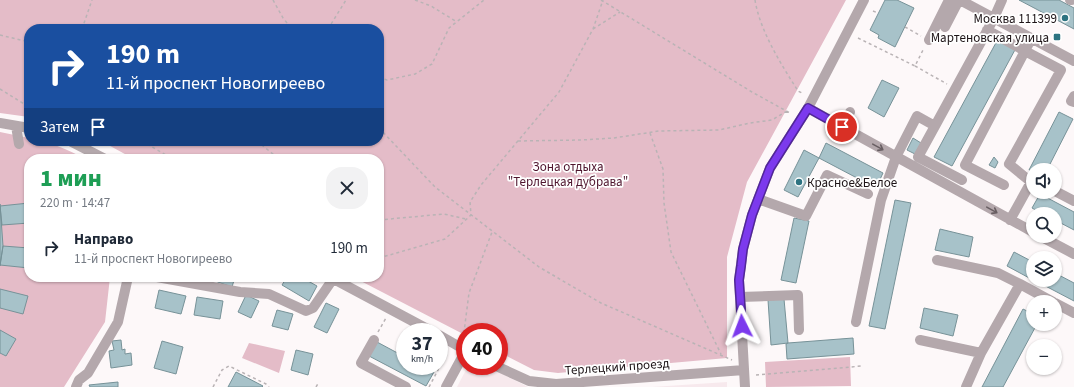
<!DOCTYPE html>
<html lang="ru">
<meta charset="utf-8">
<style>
:root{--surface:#fff;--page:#f2f2f3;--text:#1f2937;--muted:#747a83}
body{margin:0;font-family:"Source Sans 3",sans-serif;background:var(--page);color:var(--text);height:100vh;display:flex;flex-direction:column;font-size:15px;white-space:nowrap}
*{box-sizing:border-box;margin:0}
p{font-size:13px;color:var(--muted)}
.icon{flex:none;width:22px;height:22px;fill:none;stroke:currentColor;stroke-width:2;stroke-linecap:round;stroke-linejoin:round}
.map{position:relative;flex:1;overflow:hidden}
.drawer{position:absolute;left:24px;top:154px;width:360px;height:128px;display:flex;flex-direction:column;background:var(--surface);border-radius:16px;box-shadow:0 1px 3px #0004}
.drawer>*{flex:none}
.banner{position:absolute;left:24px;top:24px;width:360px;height:122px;border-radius:16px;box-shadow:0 1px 3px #0004;background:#1a4fa0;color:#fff;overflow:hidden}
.buttons{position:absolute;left:1026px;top:163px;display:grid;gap:8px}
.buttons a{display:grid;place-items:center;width:36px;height:36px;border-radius:50%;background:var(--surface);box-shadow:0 1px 3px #0004;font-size:20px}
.speed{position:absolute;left:396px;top:323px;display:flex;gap:8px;font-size:20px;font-weight:700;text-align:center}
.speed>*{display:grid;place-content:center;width:52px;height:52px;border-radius:50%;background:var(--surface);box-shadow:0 1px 3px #0004;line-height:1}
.speed small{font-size:10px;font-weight:400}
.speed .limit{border:6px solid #d22;background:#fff;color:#111}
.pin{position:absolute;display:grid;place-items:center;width:34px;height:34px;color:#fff;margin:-17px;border:2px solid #fff;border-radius:50%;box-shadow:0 1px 4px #0007}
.me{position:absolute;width:44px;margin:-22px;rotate:357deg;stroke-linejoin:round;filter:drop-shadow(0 0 3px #0008)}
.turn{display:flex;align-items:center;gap:14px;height:84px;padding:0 16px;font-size:18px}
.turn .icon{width:52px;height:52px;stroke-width:2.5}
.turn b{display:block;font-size:28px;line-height:34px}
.then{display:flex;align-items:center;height:38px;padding:0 16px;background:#0003;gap:8px;font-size:15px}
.round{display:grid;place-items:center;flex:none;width:42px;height:42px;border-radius:16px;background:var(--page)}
.headline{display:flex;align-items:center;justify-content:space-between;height:68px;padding:0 16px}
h1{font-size:24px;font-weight:800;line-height:30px;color:#1e9e55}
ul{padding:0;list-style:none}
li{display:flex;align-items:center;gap:12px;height:52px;padding:0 16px}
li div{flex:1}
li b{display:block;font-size:15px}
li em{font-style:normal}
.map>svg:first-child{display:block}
.built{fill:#f7e9ed}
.green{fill:#e4bcc8}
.building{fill:#a7c2c9;stroke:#779298}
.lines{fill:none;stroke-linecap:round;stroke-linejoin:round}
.path{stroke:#b9b3b5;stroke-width:1.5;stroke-dasharray:3 3;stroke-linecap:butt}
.minor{stroke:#b4a8ac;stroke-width:10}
.oneway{stroke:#685e62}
.route-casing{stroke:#51269a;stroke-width:10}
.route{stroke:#7c3aed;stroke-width:7}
.poi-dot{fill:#2d7381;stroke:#fff;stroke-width:1.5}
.labels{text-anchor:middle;stroke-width:3.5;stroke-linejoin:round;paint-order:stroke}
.poi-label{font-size:13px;fill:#1d1417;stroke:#fff;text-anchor:end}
.park-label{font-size:13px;fill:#4f152e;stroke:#fff}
.street-label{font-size:13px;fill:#1d1417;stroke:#fff}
</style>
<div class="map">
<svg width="1074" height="387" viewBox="0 0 1074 387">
<rect width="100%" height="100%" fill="#fdf8f9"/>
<path class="built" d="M468,366H487L528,387H457Z
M727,382V387H652Z"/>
<path class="green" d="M0,0H846L747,182L727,257V358L558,373L534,370L499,352V332H465V335L353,277H379V159H134L101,141H379V29H29V117L0,113Z
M0,132L29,138V141C50,141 67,149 85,159H29V277H110L105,322L64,387H0Z
M249,343L285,351L279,373L242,358Z
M850,357L851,386L766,387L765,362Z"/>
<path class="building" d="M885,0H897L914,8L895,47L878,38L879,35L870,30Z
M1019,0H1059L1074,8V29Z
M998,39L1016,48L952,166L934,157Z
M882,80L899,88L884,117L868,108Z
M1059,112L1073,119L1047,170H1033V172L1029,170Z
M913,138L921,143L915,154L907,150Z
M826,143L883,173L876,188L819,158Z
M804,150L819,158L798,197L784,190Z
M994,157L998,162L995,168L989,165Z
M1040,194L1074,212V230L1055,220V214H1043L1032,208Z
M895,200L911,203L885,329L869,326Z
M29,203V223L2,225L0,206Z
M0,204L3,246L0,266Z
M794,218L809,221L796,283L781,280Z
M940,229L973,237L969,257L935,250Z
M3,246L29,248V268L0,265Z
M1014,252L1033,262V280L1007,266Z
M1055,273L1074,283V301L1034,280H1055Z
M213,277H235L232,287L212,280Z
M287,277H301L317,286L309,301L282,285Z
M0,289L28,296L23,314L0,308Z
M159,290L186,296L181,314L155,308Z
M246,295L259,301L251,318L238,312Z
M197,297L223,301L220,319L194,315Z
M784,299L788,343L771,345L768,300Z
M326,303L339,309L327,333L314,327Z
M924,308L958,315L953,336L920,328Z
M1023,309L1033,314V324H1037L1003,387H982Z
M277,310L293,314L288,330L272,326Z
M0,330L16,339L6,356L0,353Z
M853,338L854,354L787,359L786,344L788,343Z
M121,340L122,350L125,349V354L131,353L132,365L111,368L109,351L114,350L112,341Z
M162,341L183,347L176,374L154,368Z
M377,342L405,357V366H421L434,372L426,386L369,356Z
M296,350L313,354L308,375L291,370Z
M236,372L263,386L262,387H228Z
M118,382V387H90L89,385Z"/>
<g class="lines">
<path class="path" d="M273,0L283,18L292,29
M415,0L431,6L457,22
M601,0L752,92L790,113
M755,0C760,31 781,64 798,91L802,93
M873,11L878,13
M905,27L921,36
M82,29L92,0
M328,29L346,0
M593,29L620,12
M0,35L29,42
M858,38L915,66L924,48
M915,66L947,84
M379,77L387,80L415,74L432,64L449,28L484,0
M0,89L29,107
M379,128L435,187L539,267L601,303L732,360
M650,133L663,169L664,203L671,252L721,354
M142,141L173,159
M257,141L279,159
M518,141L581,140L614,138L659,131L719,130L750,123L772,120L787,111
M379,220L444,214L466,219
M379,258L445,239L471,215L470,202L481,185L559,92L593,29L603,0
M378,332L386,318
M460,338L464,332L469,293L492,232
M439,360L446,349
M756,375L862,366
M213,387L222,370L229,366L266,384L269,387
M316,387L319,382
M429,387L438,370L439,366"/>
<path class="minor" d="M960,0L1074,61
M1070,0H1072
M945,27L959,0
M987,30L1025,51L965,165L1004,185
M929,40L949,0
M1074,96L1071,101L1074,102
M808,108L1033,232
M0,123L29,128
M16,126L19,144
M935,126L918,157L962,180
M842,127L850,112
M70,141L105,159
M1055,191L1074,201
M758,199L806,216L827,175L868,194
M1010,220L1031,182L1009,164L1061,70L1025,51L1031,39
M1040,236L1074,254
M937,260L998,273L1020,284
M157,277L240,292L269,294L306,311L313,308L333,279
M330,277L433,332
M740,297L798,295L799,330
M1055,303L1074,313
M856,322L881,200L896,157L917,116L935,126L994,18L1002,0
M439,335L465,350
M374,340L361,363L406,387
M920,340L981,353
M496,366L529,381L556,384L744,370
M76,387L79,380L88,373L118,322L128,277
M446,387L465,352
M745,387L739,280L743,249L752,215L770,168L808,108L864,0
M966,387L981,353L1020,284L1053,302"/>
</g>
<defs><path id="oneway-shaft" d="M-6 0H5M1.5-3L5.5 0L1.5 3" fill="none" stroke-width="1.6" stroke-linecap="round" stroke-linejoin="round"/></defs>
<g class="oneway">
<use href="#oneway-shaft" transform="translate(878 147) rotate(29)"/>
<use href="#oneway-shaft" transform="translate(992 210) rotate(29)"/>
</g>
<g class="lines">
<defs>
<path id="route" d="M742,326L739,280L741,266L743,249L752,215L770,168L808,108L842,127"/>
</defs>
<use href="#route" class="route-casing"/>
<use href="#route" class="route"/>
</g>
<g class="poi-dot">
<circle cx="1065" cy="18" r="4"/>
<rect x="1053" y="33" width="8" height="8" rx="2"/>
<circle cx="799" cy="182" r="4"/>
</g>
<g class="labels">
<g class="poi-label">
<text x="1057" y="23">Москва 111399</text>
<text x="1049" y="42">Мартеновская улица</text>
<text x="807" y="187" text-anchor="start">Красное&amp;Белое</text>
</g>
<g class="park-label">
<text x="568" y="171">Зона отдыха<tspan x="568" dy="15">"Терлецкая дубрава"</tspan></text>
</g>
<g class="street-label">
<text transform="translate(617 366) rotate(-4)" y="5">Терлецкий проезд</text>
</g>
</g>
</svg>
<div class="buttons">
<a><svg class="icon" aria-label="sound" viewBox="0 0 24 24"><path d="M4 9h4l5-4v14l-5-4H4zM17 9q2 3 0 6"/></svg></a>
<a><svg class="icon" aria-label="search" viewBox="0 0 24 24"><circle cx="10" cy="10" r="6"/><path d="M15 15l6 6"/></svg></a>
<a><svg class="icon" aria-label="layers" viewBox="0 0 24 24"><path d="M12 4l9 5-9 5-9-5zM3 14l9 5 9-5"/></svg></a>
<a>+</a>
<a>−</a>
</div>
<div class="speed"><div>37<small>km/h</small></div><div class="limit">40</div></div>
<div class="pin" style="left:842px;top:127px;background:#d93025"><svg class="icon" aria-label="arrive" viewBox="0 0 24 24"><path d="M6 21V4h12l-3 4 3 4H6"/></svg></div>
<svg class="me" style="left:742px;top:326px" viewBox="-20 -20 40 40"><path d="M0-17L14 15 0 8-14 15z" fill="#7c3aed" stroke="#fff" stroke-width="4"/></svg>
<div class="banner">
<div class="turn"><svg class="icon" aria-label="right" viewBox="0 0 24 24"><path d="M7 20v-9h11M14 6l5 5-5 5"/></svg><div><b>190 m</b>11-й проспект Новогиреево</div></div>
<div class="then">Затем<svg class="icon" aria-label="arrive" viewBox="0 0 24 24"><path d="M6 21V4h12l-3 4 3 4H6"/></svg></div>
</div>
<section class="drawer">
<div class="headline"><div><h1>1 мин</h1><p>220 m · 14:47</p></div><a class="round"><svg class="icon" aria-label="close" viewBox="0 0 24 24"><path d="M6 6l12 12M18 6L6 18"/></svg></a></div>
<ul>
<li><svg class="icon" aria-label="right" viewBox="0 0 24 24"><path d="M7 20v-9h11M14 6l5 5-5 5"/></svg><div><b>Направо</b><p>11-й проспект Новогиреево</p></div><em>190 m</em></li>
</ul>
</section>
</div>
